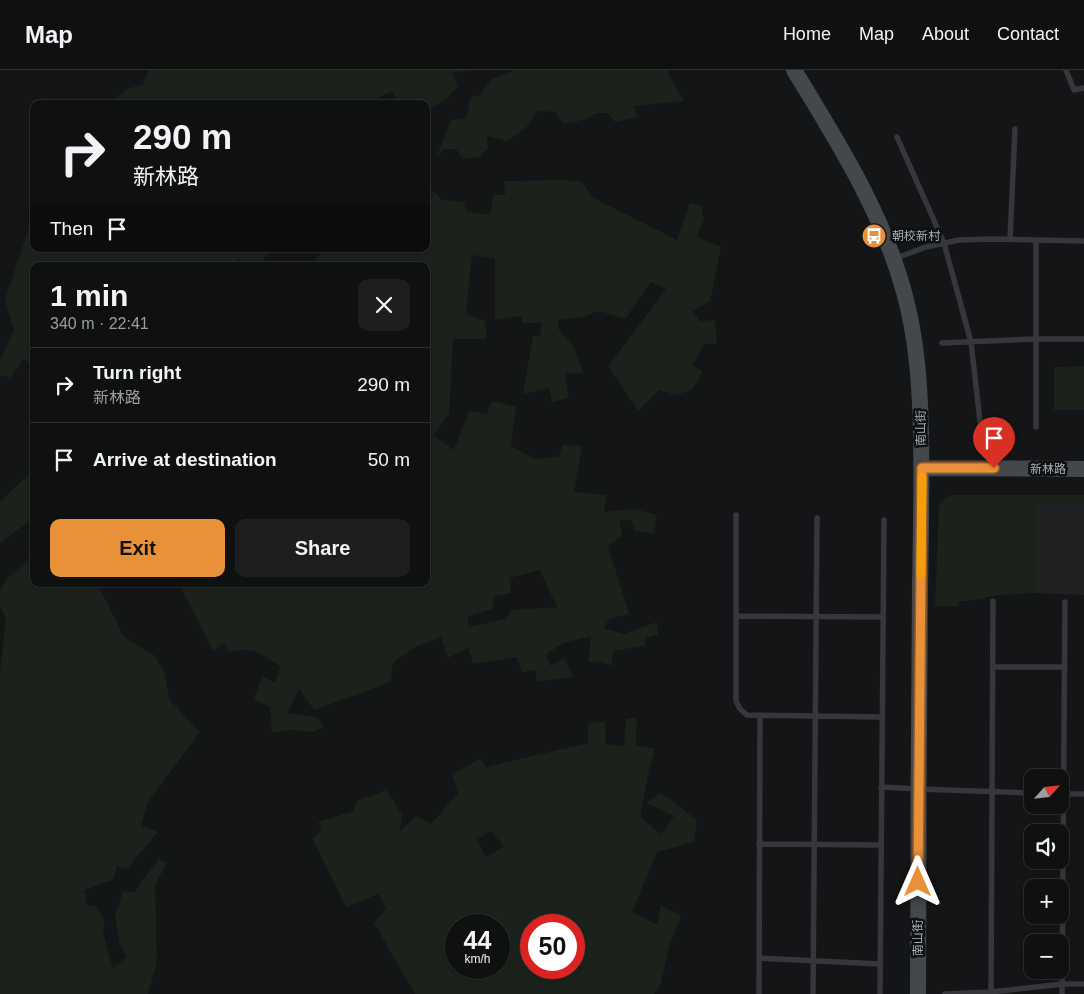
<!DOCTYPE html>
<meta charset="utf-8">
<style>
:root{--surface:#0f1010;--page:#1d1e1e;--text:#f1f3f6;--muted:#9b9d9f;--line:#2f3030;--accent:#e99139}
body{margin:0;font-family:Arial,"Noto Sans SC",sans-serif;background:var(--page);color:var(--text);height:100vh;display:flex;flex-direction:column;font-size:19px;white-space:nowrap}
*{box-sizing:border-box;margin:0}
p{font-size:16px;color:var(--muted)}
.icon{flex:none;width:28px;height:28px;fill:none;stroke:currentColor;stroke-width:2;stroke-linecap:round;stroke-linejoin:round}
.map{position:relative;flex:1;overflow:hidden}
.drawer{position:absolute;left:30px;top:192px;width:400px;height:325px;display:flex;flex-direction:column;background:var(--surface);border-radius:10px;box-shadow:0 1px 4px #0004,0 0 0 1px var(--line)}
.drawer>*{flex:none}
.hud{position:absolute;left:30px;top:30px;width:400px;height:152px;border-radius:10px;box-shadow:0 1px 4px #0004,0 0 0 1px var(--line);background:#0f1010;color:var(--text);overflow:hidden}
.needle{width:32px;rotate:63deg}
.tools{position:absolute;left:1024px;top:699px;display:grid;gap:10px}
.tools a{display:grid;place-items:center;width:45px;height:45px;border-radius:10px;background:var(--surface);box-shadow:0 1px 4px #0004,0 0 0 1px var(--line);font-size:25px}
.speed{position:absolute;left:445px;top:844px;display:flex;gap:10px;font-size:25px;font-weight:700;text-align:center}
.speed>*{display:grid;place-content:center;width:65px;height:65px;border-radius:50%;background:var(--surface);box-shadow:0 1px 4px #0004,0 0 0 1px var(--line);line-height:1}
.speed small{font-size:12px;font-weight:400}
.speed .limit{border:8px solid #d22;background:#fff;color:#111}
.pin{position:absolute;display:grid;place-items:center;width:42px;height:42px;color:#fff;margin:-51px -21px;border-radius:50% 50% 50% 0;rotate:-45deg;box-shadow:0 0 5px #0007}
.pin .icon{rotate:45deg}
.me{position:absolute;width:55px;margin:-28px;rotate:0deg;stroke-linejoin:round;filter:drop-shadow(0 0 4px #0008)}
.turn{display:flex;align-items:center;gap:18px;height:105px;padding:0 20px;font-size:22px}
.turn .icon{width:65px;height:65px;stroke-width:2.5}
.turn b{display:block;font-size:35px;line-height:42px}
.then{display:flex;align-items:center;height:48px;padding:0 20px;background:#0003;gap:10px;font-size:19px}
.round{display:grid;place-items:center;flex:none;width:52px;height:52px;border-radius:10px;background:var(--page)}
.summary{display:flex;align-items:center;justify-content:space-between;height:85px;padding:0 20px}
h1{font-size:30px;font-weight:600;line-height:38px}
.action{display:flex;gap:10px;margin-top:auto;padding:10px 20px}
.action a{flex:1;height:58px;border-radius:10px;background:var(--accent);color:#111;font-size:20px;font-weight:600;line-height:58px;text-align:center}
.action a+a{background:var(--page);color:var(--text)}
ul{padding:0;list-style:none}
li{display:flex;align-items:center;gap:15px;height:75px;padding:0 20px;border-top:1px solid var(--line)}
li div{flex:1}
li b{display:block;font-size:19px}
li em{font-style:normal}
header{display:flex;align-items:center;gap:30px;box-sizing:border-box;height:70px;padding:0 25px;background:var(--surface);border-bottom:1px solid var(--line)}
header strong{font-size:24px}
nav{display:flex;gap:28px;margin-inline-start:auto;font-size:18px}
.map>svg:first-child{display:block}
.built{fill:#202123}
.green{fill:#1b211b;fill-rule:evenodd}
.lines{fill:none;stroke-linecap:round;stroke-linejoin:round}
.service{stroke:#36373b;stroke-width:5.5}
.secondary{stroke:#44474b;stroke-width:16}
.route-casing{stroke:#975e25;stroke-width:12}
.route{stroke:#e99139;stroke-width:9}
.slow{stroke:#f59e0b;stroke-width:9}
.labels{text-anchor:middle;stroke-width:5;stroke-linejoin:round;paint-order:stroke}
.poi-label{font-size:12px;fill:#a7aeb6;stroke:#0f1011;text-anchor:start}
.street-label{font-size:12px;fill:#a7aeb6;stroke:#0f1011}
</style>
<header>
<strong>Map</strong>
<nav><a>Home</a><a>Map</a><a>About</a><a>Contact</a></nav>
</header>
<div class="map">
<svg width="1084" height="924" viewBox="0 0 1084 924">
<rect width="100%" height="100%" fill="#141516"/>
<path class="built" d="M1036,435H1084V525L1036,523Z"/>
<path class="green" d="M149,0H471L452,3L458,16L446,30L427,40L426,48V34H398L392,21L374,30V34H354L351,31L337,30L338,34H107L129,18L143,15Z
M512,0H670L668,4L684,31L633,36L638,47L615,52L607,43H596L588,49L564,54L555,42L538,41L526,58L507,71L487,66L488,79L479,87L463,89L456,79H444L436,88L451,50L466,48L471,27L479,25L492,9L511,2Z
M565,110L582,112L594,128L677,170L690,133L701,136L704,149L697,167L721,177L710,231L693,241L700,251L715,250L717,274H704L692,296L703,301L692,320L676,325L659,320L638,341L608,296L666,219L651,212L625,249L599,241L583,247L558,250L559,260L573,275L584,304L565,303L569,328L552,332L549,318L523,324L533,266H540L542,253H522L521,246L495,250V189L472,185L466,244L485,251L487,269H453L449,344L433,365L454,380L469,341L487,344L492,331L516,337L511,376L535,389L559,387L562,375L582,376L574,422L607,425L604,442L635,439L657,445L654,464L635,461L631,450H620L622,466L608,476L629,544L609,549L604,558L624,564L657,552L658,565L646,568L644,576L613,581L612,596L599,591L588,593L591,566L563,573L545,585L551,596L564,588L574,607L536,612V600L522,602L517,587L473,594L468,578L448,588L441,567L415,577L393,593L391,612L314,640L299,619L287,643L316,647L324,657L314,662L291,660L272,663L270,637L254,630L262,606L275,612L281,597L256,581L240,580L229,582L223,573L213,581L179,514H426V196H309L325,179H426V114L442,130L464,132L466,141L490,145L493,125H505L504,111ZM540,500L557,537L512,540L505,549L469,557L468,546L493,539V527L511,523L510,508Z
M34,142V179H273L257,196H251L237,189L233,196H34V297L23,289L10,308L0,305V290L14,260L5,230Z
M1084,296V340H1054V297Z
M34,400V448L0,473V431Z
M953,425H1084V435H1036V523L1000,525L969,531H959L958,536H935L939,434L944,429Z
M34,484V514H98L124,567L154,585L165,603L169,629L200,662L148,732L141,756L158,762L126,800L117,796L113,810L84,820L87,835L96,836L105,851L103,862L113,899L127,886L120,876L115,846L123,821L134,822L159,789L167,793L155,815L157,892L148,924H0V601L6,548L0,537V520L7,509Z
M637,648L636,675L655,679L649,700L640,747L661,764L674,746L646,733L661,723L697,750L694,772L657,782L632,842L657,855L661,835L681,846L669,877L661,914L654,924H415L374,853L386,839L378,824L346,837L312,768L322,760L318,752L354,741L356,731L387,720L402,745L400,761L416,746L431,754L458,723L452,704L481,688L486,697L588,673V653L605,651L606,674L624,676L626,649ZM490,761L504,776L486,787L477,770ZM456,855H499V898H456ZM531,855H574V898H531Z"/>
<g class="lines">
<path class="service" d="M1066,0L1074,20L1084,18
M897,67L944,173L971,272L981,360
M1010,169L1015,59
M1036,170V357
M896,188L926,177L959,170L992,169L1084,171
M942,273L1036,269H1084
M736,445V631L740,639L747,645L882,647
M736,546L883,547
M993,597H1065
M881,717L918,719L1032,723
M1061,724H1084
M759,774L881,775
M759,888L880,894
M759,924L760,645
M813,924L817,448
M880,924L884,450
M945,924L991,922L1062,914H1084
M991,924L993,531
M1062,924L1065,532"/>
<path class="secondary" d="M794,0C837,71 882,141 904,222C917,269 920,316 921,364C922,415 921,466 920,517C919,653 918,788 918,924
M922,398L1084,399"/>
</g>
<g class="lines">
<defs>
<path id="route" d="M918,812L922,398H994"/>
</defs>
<use href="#route" class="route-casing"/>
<use href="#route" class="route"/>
<path class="slow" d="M921,504L922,407"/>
</g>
<defs>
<symbol id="bus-disc" viewBox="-11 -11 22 22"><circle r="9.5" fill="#e99139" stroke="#0f1011"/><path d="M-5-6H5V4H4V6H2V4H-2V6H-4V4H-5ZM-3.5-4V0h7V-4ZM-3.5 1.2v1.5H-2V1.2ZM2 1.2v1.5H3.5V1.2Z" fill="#fff"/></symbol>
</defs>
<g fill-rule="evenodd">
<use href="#bus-disc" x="860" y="152" width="28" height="28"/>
</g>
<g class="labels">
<g class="poi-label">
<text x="892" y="170">朝校新村</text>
</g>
<g class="street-label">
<text transform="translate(921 358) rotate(-91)" y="4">南山街</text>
<text x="1048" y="403">新林路</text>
<text transform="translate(918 868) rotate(-90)" y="4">南山街</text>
</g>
</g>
</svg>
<div class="tools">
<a><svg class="needle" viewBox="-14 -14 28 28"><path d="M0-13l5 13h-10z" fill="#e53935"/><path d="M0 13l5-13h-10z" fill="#9b9d9f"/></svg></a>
<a><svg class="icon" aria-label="sound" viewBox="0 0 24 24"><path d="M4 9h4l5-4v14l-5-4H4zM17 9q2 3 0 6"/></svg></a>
<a>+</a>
<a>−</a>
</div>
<div class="speed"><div>44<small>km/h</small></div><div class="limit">50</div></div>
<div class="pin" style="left:994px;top:398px;background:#d93025"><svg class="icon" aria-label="arrive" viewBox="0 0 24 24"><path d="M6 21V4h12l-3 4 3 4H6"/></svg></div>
<svg class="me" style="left:918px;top:812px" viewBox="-20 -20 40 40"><path d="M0-17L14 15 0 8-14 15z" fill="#e99139" stroke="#fff" stroke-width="4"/></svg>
<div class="hud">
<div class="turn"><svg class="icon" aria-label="right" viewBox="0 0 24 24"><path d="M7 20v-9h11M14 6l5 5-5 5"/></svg><div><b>290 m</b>新林路</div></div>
<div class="then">Then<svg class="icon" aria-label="arrive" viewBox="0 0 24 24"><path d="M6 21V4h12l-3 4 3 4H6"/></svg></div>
</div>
<section class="drawer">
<div class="summary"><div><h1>1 min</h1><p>340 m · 22:41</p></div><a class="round"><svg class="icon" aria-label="close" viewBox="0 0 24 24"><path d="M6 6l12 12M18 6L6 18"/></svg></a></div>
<ul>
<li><svg class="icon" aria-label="right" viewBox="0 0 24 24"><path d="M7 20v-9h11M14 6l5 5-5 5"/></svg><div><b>Turn right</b><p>新林路</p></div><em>290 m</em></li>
<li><svg class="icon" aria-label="arrive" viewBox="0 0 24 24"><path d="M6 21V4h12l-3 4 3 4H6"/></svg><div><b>Arrive at destination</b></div><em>50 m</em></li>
</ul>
<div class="action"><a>Exit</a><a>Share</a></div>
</section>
</div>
